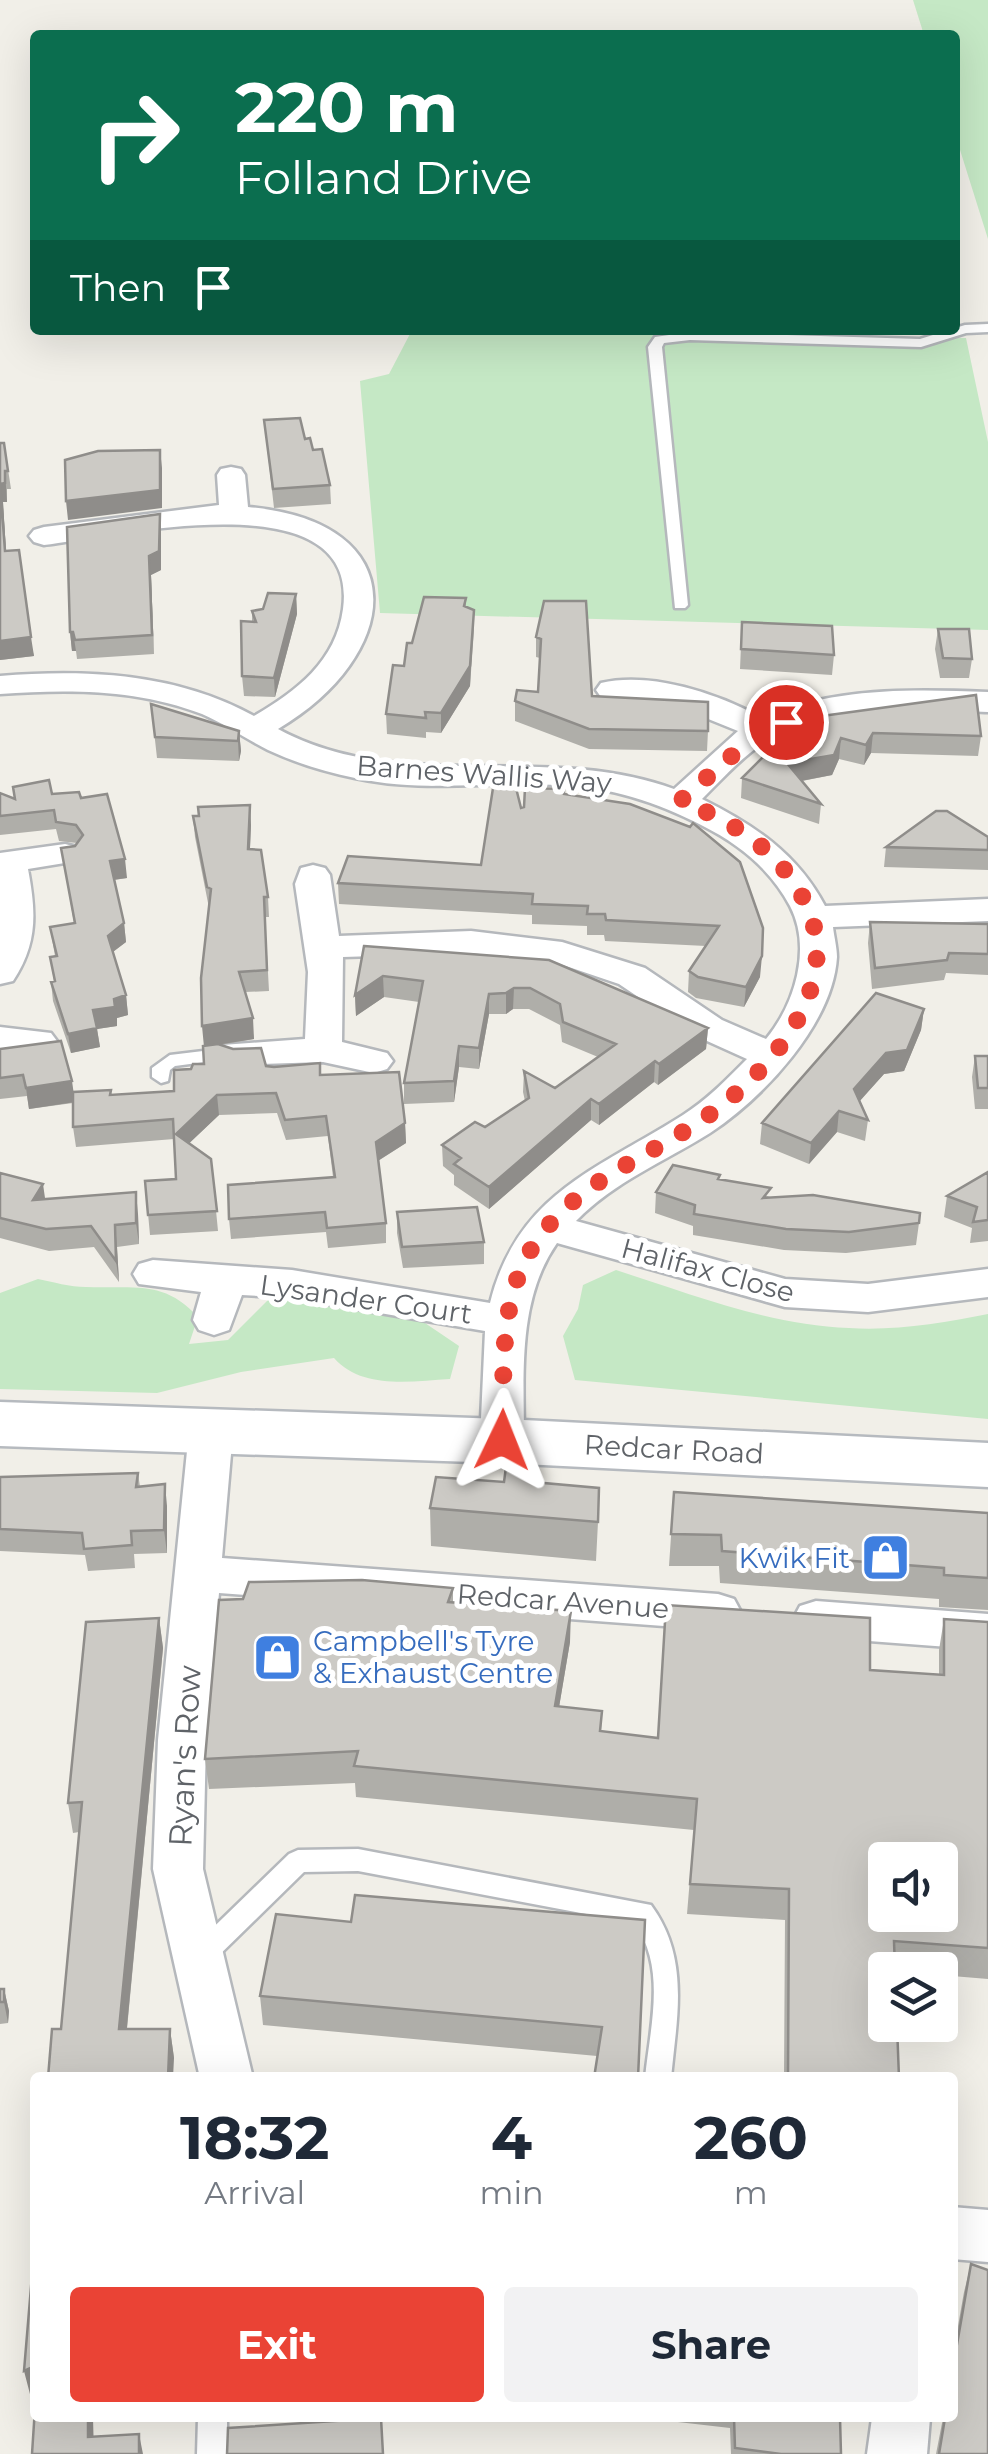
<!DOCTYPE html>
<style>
:root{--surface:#fff;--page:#f2f2f3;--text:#1f2937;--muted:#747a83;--accent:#ea4335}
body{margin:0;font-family:Montserrat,sans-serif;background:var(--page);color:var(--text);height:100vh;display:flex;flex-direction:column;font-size:38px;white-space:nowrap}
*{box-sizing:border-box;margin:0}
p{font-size:32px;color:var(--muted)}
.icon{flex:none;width:55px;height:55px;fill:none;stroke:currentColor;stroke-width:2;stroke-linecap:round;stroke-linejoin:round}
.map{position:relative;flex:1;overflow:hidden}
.side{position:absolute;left:30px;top:2072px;width:928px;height:350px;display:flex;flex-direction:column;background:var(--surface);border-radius:10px;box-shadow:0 10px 40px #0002}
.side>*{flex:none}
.top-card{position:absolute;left:30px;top:30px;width:930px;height:305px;border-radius:10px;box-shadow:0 10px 40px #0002;background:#0b6e4f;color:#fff;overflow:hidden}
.controls{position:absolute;left:868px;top:1842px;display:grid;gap:20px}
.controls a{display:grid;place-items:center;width:90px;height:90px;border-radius:10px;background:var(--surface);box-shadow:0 10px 40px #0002;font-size:50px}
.pin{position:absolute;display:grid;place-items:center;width:85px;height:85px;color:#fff;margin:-42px;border:5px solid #fff;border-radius:50%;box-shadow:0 2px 10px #0007}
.me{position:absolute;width:110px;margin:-55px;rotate:2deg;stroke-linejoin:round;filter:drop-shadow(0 0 8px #0008)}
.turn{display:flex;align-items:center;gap:35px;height:210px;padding:0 40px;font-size:45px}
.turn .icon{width:130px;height:130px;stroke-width:2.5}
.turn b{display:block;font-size:70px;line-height:85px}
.then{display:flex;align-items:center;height:95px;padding:0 40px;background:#0003;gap:20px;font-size:38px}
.eta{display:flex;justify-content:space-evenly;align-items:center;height:170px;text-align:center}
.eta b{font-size:60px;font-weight:700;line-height:70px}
.primary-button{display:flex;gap:20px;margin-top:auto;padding:20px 40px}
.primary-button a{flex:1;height:115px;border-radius:10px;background:var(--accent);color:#fff;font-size:40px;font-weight:700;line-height:115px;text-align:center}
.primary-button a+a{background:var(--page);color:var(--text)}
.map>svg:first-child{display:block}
.green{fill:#c5e8c5}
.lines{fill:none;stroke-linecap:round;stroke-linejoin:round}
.lane-casing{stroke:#b5b8bc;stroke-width:5}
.street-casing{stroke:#b5b8bc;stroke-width:5}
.secondary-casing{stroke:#b6babf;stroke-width:5}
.lane{fill:#fff;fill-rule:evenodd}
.street{fill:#fff;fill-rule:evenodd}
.secondary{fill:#fff;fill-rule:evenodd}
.wall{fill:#afaea9}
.shaded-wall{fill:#8f8d8a}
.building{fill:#cccac5;stroke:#8f8d8a;stroke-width:2.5;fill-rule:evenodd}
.route{stroke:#ea4335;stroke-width:18;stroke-dasharray:0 32.4}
.labels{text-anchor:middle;stroke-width:10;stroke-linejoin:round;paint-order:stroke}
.street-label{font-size:28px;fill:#5f6368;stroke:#fff}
.shop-label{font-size:28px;fill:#366cbe;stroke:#fff;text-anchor:end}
.near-street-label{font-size:32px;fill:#5f6368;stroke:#fff}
</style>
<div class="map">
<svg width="988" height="2454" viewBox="0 0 988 2454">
<rect width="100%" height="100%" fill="#f1efe8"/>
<path class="green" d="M913,0H988V239L955,134V35H924Z
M412,330L966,338L988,442V630L380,613L360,381L389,374Z
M616,1270C691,1294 769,1325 849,1328C894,1331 944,1323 988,1314V1419L575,1380L563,1336L578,1309L583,1285Z
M38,1279C53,1282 70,1287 86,1287C133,1289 164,1279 198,1317L189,1344L228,1340L273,1295L370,1306L422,1321L459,1346L450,1379C412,1381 362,1390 334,1358L241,1372L157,1393L0,1389V1293Z"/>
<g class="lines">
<defs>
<path id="lane" d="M988,324V332L966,333L921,347L690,340L664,343L662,347L688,605L685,608H675L648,347L655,337L690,332L920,339L965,325Z
M228,1048L235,1050L237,1054L235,1058L175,1066L170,1070L168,1081L161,1083L152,1077V1068L170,1055Z
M358,1849L651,1905C690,1958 677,2016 671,2078H645C650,2027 667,1967 634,1923L358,1871L304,1872L209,1965L200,1968L191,1965L187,1957L191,1949L289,1854L298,1850Z
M198,2418H227V2454H197Z"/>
<path id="street" d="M231,467L241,469L245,475L248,507C417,522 403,655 278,729C402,796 544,741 674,789L738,731L681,708L601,697L596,690L601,683C651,671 719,694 762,718C833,687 912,689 988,692V712C913,709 825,701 759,746C738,761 720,781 702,799C754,825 797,853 825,906L988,899V921L833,927C834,936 837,948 837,957C833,1024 763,1098 710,1133C664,1162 615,1181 576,1221L785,1279L868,1284L988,1269V1297L868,1312L785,1307L557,1243C517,1300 524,1375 524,1441L517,1452L502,1457L487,1452L480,1441L485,1331L292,1298L242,1295L229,1330L214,1335L199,1330L193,1320L201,1292L139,1284L133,1274L139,1264L153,1260L292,1270L490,1303C517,1193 600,1168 683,1115C707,1100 727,1079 747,1059L696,1036L619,984L557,963L471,953L343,957L342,1042L387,1053L393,1061L387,1069L374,1073L323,1062L235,1065L222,1061L216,1053L222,1045L305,1039L308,972L295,884L301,868L313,865L325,868L330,875L339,936L471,931L562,942L645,968L722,1020L766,1039C795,1004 812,948 790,906C771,870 739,844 703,826C657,802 610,787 559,785C490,781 422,793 355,778C325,772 296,763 268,750C246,739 225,724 202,714C137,689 68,689 0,694V676C87,669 176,673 254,716C297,691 336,661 343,609C361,476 110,538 44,545L34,542L29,536L34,530L44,527L219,505L217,475L221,469Z
M65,844L77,847L82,854L77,861L28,869C36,912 38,943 13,981L0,984V853Z
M0,1027L51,1033L57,1041L51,1049L38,1053L0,1051Z
M211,1415L226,1420L233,1431L222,1558L718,1594L734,1599L741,1612L734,1625L718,1630L219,1593L206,1740L203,1869L253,2078H200L153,1869L158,1740L189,1431L196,1420Z
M816,1601L988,1614V1650L816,1637L800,1632L793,1619L800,1606Z
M952,2207L988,2210V2262L952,2259Z
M872,2418H930L927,2454H867Z"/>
<path id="secondary" d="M0,1402L502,1419L988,1443V1487L502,1463L0,1446Z"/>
</defs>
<use href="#lane" class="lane-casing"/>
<use href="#street" class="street-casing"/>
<use href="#secondary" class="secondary-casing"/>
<use href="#lane" class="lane"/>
<use href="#street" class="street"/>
<use href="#secondary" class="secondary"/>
</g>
<path class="wall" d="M264,420L305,439L313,450L330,485L331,504L274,508Z
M0,443H4L11,489H7V502H3L6,551L34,656L0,660Z
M160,514L161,532V570L151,575L154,654L77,659L76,651H72L70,632Z
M296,594L297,614L275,697L244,696L242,676L252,621V611L263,609Z
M466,598V606L474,630L470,686L441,733L426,732V738L387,734L386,714L412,643Z
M544,601L592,696L708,731L707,751L589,749L515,721V701L538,692L540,658L536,657V637Z
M742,622L834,655L832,675L740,669Z
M938,629L972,659L969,678H940L935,649Z
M151,704L239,731L241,751L239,761L157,758Z
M778,722L981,736L978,756L871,753L864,765L839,759L832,775L802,781L821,804L819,824L741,798L742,778L778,742Z
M0,793L14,798L52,794L81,798L127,878L114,880L124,923L126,942L113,952L126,995L128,1015L117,1018V1026L97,1029L100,1047L71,1053L53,1001L51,982L54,981L50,957L55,956L50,927L74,923L61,848L75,846L77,843L59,841L56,829L0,835Z
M564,794L630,804L760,977L744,1007L696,998L688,992L689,971L706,946L605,941L604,935H587V926L532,924V915L339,904L338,883L481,865L521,808Z
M193,816L251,825L250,849L268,897L269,917H265L269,991L245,992L254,1039L220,1045L266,1066L320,1075L405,1123L406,1143L378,1161L386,1223V1243L328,1248L326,1232L231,1239L229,1219L333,1177L328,1136L286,1140L277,1113L219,1115L189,1143L211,1159L218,1231L150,1235L145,1181L176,1179L174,1139L76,1147L73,1127V1103L29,1109L27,1096L0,1099V1049L73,1092L112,1095L174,1091L191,1069L204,1064L209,908L195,837Z
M988,837V870L884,867L886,847Z
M870,922L988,924V975L946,973L944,980L872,989L868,943Z
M364,946L708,1028L706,1049L658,1085L654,1082L599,1125L591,1120L489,1209L454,1185V1175L443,1166L442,1145L485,1127L525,1101L523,1092L524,1071L555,1088L598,1057L562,1042L560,1025L529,1009H513L506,1014H489L479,1069L459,1067L454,1102L404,1104V1083L419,1002L384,997L356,1016L355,995Z
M924,1009L921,1030L904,1071L884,1074L859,1101L868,1120L865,1141L837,1132L809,1164L760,1144L762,1123Z
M975,1056H988V1109H975L972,1077Z
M988,1172V1241L970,1243L972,1228L944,1217L947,1196Z
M0,1173L45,1199L138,1214L139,1244L117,1247L119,1282L94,1247L49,1251L0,1238Z
M720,1179L770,1197L919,1223L916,1245L846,1253L784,1250L693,1235V1226L655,1213L656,1192Z
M397,1212L484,1242V1264L403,1268L397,1233Z
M138,1473L140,1487L167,1506V1553L134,1554L135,1568L88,1571L85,1555L0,1551V1477Z
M504,1482L598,1522L596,1561L431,1546L430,1508Z
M674,1492L988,1513V1610L939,1607V1599L720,1583L719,1566H669Z
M453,1588V1602L570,1642L559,1707L602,1711L601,1731L658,1738L870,1670L939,1674V1650L944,1619L988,1622V1979L940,1975V1970H885L899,2078H784L785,1920L687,1914L694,1830L356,1797L355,1783L209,1789L205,1759L243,1599Z
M159,1618L163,1648L127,2029H170L174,2058L61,2029L79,1832L73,1833L68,1803Z
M645,1920L597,2056L263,2025L260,1996L351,1922Z
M0,1989H4L9,2011L8,2023L0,2024Z
M971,2264L988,2454H936L943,2418H952V2360L964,2292Z
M643,2418H840L841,2454H731L730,2428Z"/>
<path class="shaded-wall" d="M160,450L162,468V508L68,520L66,501Z
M5,471L7,502H3L7,569L0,484Z
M160,514L161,532V570L151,575L154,654L149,556Z
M296,594L297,614L275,697L274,678Z
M474,610L470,686L441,733V713Z
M70,632H73L76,651H72Z
M31,637L34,656L0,660V641Z
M239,731L241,751L239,761L238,741Z
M873,733L871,753L864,765L866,745Z
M841,738L839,759L832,775L785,784L787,763Z
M250,805L251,825L249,869L248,849Z
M125,859L127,878L112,880L110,861Z
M124,923L126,942L110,954L108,936Z
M762,956L760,977L744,1007L746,987Z
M383,976L384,997L356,1016L355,995Z
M514,988L513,1009L506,1014V993Z
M489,994V1014L479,1069V1048Z
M126,995L128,1015L117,1018V1026L97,1029L100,1047L71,1053L68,1034L93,1010L114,999Z
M924,1009L921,1030L904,1071L884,1074L851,1111L854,1089Z
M253,1018L254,1039L204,1047L202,1026Z
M708,1028L706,1049L658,1085L659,1064Z
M459,1046V1067L454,1102V1081Z
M655,1061L654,1082L599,1125V1104Z
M72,1081L75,1102L29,1109L26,1088Z
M217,1095L219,1115L178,1154L176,1134Z
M591,1099V1120L489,1209V1187Z
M839,1111L837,1132L809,1164L811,1143Z
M405,1123L406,1143L376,1162V1142Z
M43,1184L46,1205L33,1200Z
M136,1192L138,1214L139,1244L136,1223Z
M115,1225L117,1247L119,1282L116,1261Z
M165,1484L167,1506V1553L164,1530Z
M571,1611L570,1642L554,1737L555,1706Z
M159,1618L163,1648L124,2058L119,2029Z
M4,1989L9,2011L8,2023L4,2002Z
M170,2029L174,2058L173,2078H168Z
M35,2366V2396L31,2398L24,2371Z
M88,2418H93L94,2454L88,2437Z
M139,2434L143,2454H139Z"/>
<path class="building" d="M300,418L305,439L310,438L313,450L322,449L330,485L273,489L264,420Z
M0,443H4L8,471H5V483L0,484L5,551L19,550L31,637L0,641Z
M160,450V490L66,501L65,460L98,451Z
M160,514L159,551L149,556L152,635L75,640L73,632H70L67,527Z
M268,593L296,594L274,678L242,676L241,621L256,622L252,611L263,609Z
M424,597L466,598L464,606L474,610L470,666L441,713L425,712L426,718L386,714L393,665L404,666L407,643H412Z
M544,601H586L592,696L708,702V731L589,729L515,701L517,690L538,692L541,639L536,637Z
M742,622L832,626L834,655L741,649Z
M938,629H969L972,659L943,658Z
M976,695L981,736L873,733L866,745L841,738L834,755L787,763L821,804L742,778L786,734L798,728L778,722Z
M151,704L239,731L238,741L155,737Z
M49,780L52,794L79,792L81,798L107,794L125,859L110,861L124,923L108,936L126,995L114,999L115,1007L93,1010L97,1028L68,1034L51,982L55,981L50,957L57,956L50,927L75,923L61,848L75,846L83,835L76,825L56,822L54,810L0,816V793L15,799L13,787Z
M493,788H516L521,808L524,807L525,788L564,789V794L630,804L690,827L693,823L740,862L763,928L762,956L746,987L698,977L689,971L719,926L606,920L605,914H587L588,906L532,904L533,894L338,883L348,856L481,865Z
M250,805L248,849L261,850L268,897H264L267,970L239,972L253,1018L202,1026L201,978L211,889L207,887L193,816H199L198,807Z
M936,811H947L988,837V850L886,847Z
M870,922L988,924V954L949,953L947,960L875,968Z
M364,946L549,960L708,1028L659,1064L655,1061L599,1104L591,1099L489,1187L454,1164L461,1158L442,1145L475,1122L485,1127L529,1098L524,1071L555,1088L616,1044L563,1022L560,1004L530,988H514L506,993L489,994L479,1048L459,1046L454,1081L404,1083L423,981L383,976L355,995Z
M876,993L924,1009L907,1050L886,1053L854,1089L868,1120L839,1111L811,1143L762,1123Z
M61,1041L72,1081L26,1088L23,1075L0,1078V1049Z
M218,1044L233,1049L261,1048L266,1066L274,1067L320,1063V1075L399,1072L405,1123L376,1142L386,1223L327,1228L325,1212L229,1219L228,1185L335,1177L326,1116L285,1120L276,1093L217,1095L176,1134L211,1159L217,1211L148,1215L145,1181L176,1179L173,1119L73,1127V1092L111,1090L110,1095L174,1091V1070L191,1069L193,1064H204L203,1046Z
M975,1056H988V1088H978Z
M673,1165L720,1175L718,1179L771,1188L763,1198L813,1195L920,1213L919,1223L849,1232L786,1229L694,1214L695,1205L656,1192Z
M988,1172V1220L973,1222L977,1207L947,1196Z
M0,1173L43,1184L33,1200L136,1192V1223L115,1225L116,1261L91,1226L46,1229L0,1218Z
M477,1207L484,1242L402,1247L397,1212Z
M506,1467L532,1470L533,1482L599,1488L598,1522L430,1508L436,1477L504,1482Z
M138,1473L136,1487L165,1484L164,1530L131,1531L132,1545L84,1549L82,1533L0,1529V1477Z
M674,1492L988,1513V1578L944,1575V1568L722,1551L721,1535L671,1534Z
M362,1580L453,1588L448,1602L571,1611L555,1706L602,1711L600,1731L658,1738L666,1605L870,1618V1670L944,1675V1619L988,1622V1948L894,1941L895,1970H885V2025H897L899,2078H788L789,1889L690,1884L697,1799L354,1766L358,1751L205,1759L219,1600L243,1599L249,1582ZM885,1860H940V1915H885Z
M159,1618L119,2029H170L168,2078H48L52,2029H61L82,1802L68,1803L86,1622Z
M355,1895L645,1920L638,2078H594L602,2027L260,1996L276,1914L351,1922Z
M0,1989H4V2002H0Z
M35,2239V2366L24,2371Z
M971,2264L988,2270V2454H939L945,2418H952V2373Z
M35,2408V2418H88V2437L139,2434V2454H32Z
M381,2418L383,2454H227L228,2428Z
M734,2418H840L841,2454H781L735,2448Z"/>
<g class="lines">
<path class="route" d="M502,1440C505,1377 497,1304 532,1248C577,1177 654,1157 717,1109C778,1062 843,982 806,904C781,851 733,821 680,801L750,740L786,722"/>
</g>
<defs>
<symbol id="shop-square" viewBox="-11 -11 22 22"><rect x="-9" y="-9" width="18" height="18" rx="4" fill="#3f7fe0" stroke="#fff"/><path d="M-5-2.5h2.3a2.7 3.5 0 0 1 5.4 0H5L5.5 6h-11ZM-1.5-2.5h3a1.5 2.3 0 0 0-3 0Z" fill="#fff"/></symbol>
</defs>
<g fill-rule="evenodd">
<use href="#shop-square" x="858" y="1530" width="55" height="55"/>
<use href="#shop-square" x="250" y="1630" width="55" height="55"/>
</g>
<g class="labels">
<g class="street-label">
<text transform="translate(484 774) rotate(4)" y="10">Barnes Wallis Way</text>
<text transform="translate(708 1270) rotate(15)" y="10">Halifax Close</text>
<text transform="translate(366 1299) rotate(8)" y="10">Lysander Court</text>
<text transform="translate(674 1449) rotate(3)" y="10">Redcar Road</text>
<text transform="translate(563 1601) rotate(4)" y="10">Redcar Avenue</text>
</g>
<g class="shop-label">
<text x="850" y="1568">Kwik Fit</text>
<text x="313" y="1651" text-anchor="start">Campbell's Tyre<tspan x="313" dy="32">&amp; Exhaust Centre</tspan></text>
</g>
<g class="near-street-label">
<text transform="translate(185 1756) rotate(-87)" y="11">Ryan's Row</text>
</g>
</g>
</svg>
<div class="controls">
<a><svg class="icon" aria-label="sound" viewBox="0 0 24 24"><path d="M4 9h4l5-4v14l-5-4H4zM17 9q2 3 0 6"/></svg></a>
<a><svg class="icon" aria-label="layers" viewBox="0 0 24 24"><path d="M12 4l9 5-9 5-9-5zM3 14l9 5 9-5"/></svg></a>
</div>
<div class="pin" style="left:786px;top:722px;background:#d93025"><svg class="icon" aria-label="arrive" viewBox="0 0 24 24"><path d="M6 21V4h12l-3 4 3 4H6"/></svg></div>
<svg class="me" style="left:502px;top:1440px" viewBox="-20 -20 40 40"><path d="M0-17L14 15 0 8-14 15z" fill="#ea4335" stroke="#fff" stroke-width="4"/></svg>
<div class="top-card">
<div class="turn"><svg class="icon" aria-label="right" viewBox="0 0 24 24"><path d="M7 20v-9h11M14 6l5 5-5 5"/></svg><div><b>220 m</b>Folland Drive</div></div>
<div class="then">Then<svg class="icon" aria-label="arrive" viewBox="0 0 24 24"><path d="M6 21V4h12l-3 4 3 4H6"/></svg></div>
</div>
<section class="side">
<div class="eta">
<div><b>18:32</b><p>Arrival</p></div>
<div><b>4</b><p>min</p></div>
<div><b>260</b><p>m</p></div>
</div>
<div class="primary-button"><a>Exit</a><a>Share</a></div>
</section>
</div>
